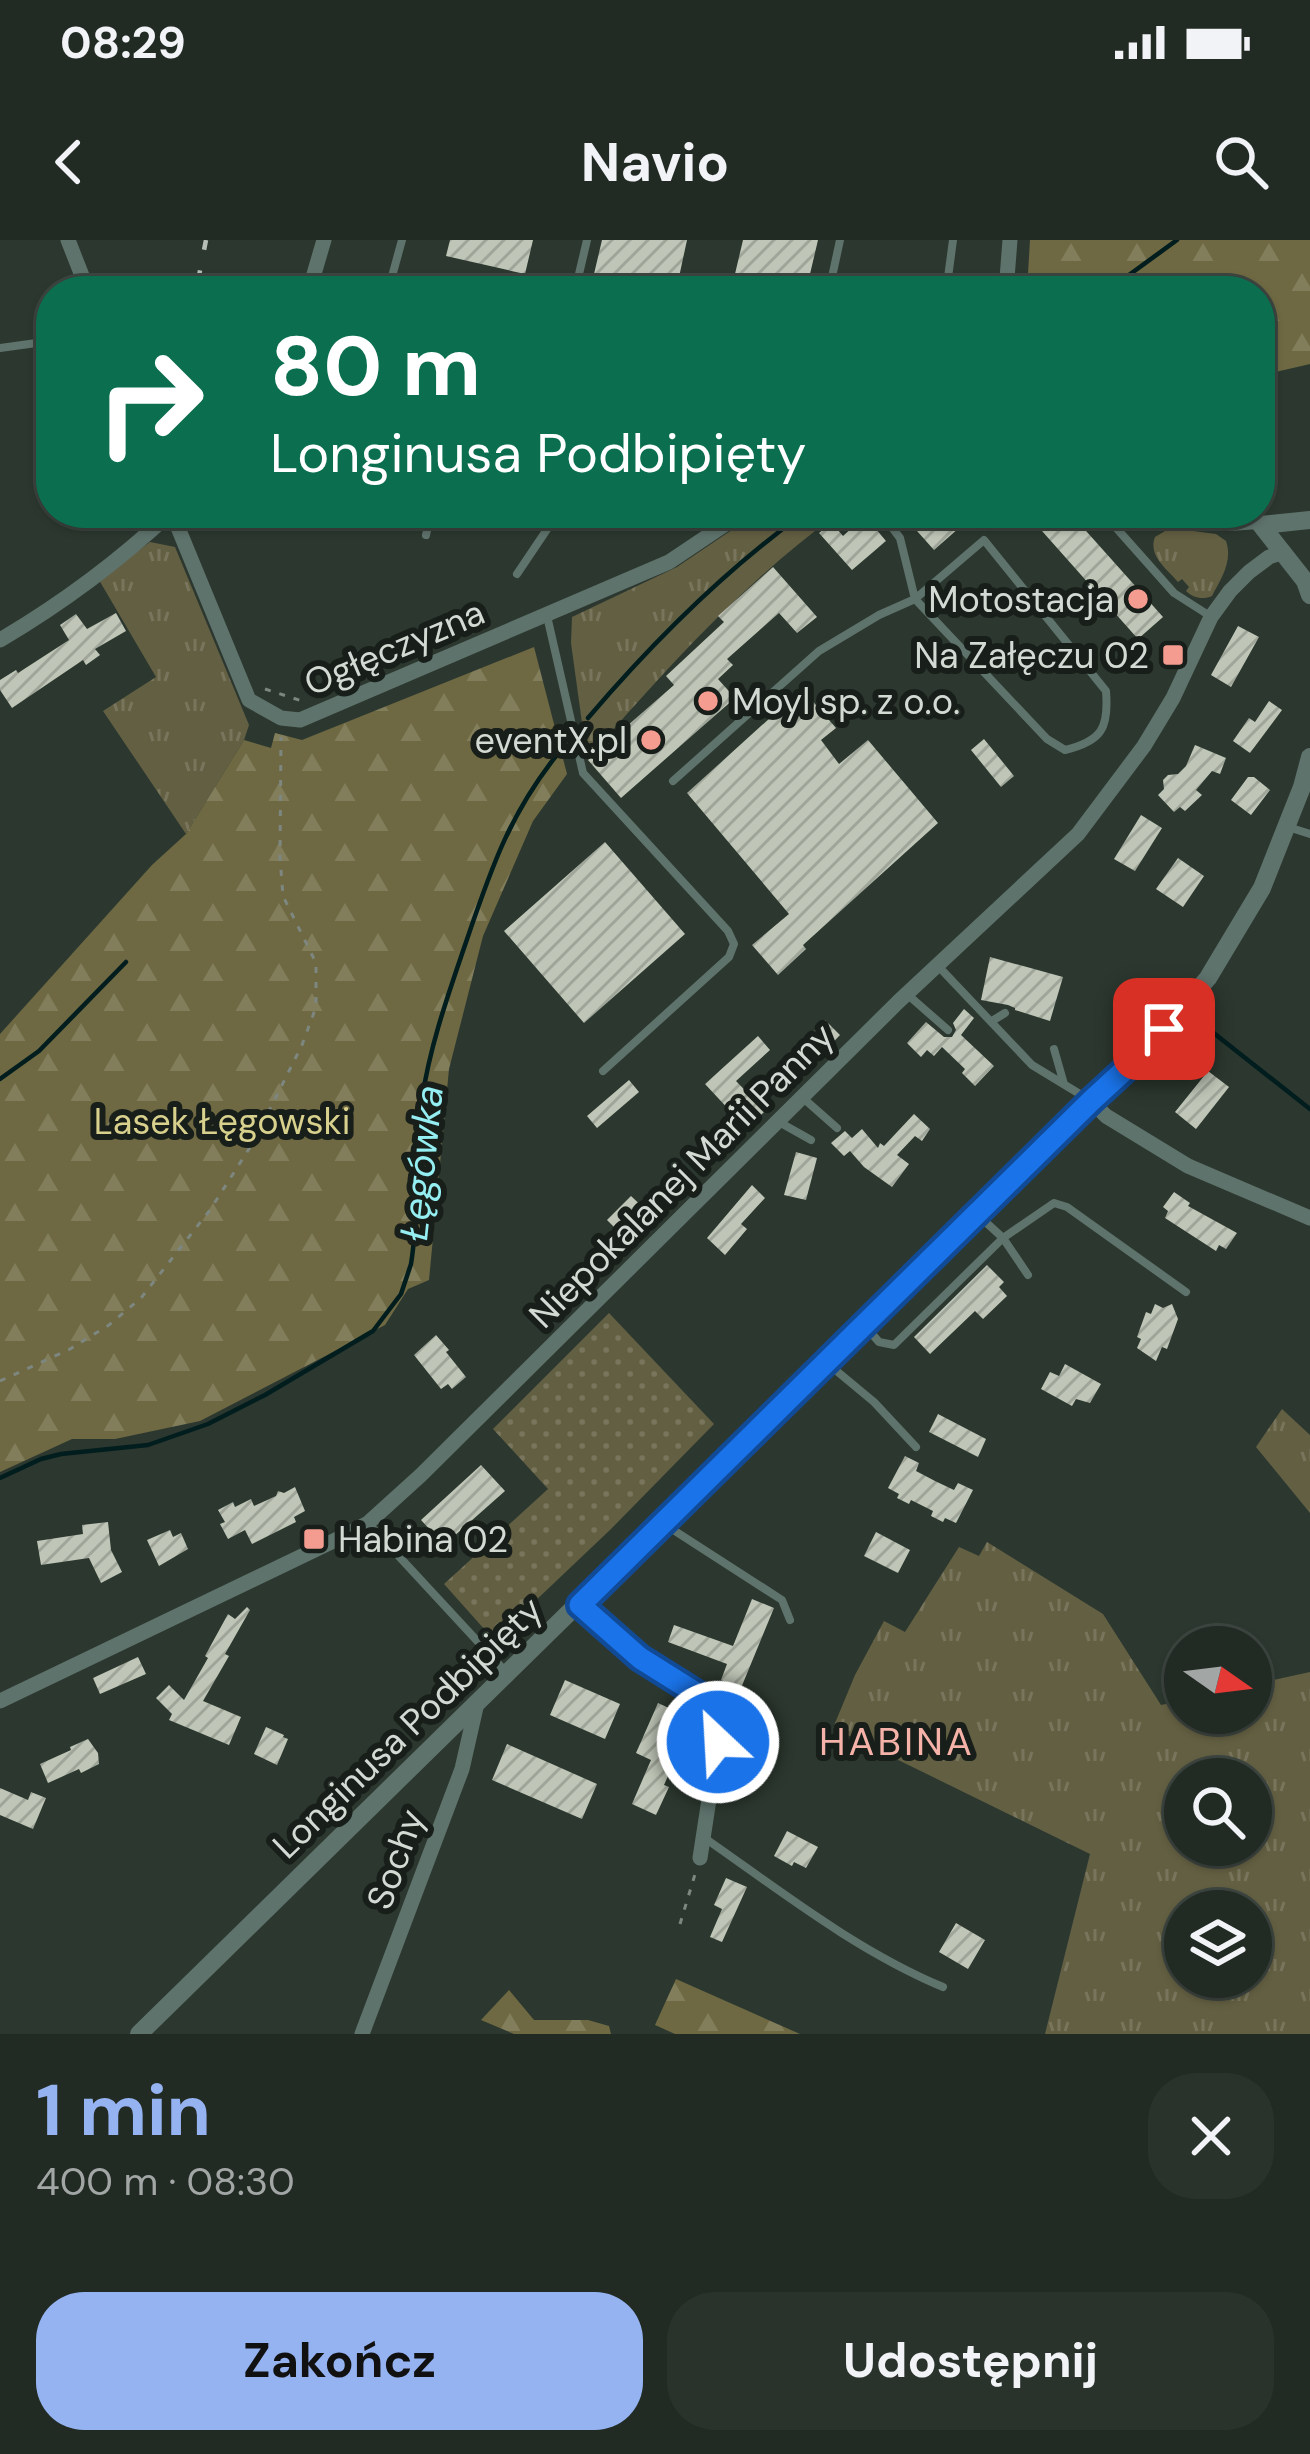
<!DOCTYPE html>
<html lang="pl">
<meta charset="utf-8">
<style>
:root{--surface:#212a23;--page:#29322b;--text:#f1f3f6;--muted:#a2a7a6;--line:#3e4641;--accent:#95b2f1}
body{margin:0;font-family:"DM Sans",sans-serif;background:var(--page);color:var(--text);height:100vh;display:flex;flex-direction:column;font-size:45px;white-space:nowrap}
*{box-sizing:border-box;margin:0}
p{font-size:39px;color:var(--muted)}
.icon{flex:none;width:66px;height:66px;fill:none;stroke:currentColor;stroke-width:2;stroke-linecap:round;stroke-linejoin:round}
.map{position:relative;height:1794px;overflow:hidden}
.side{display:flex;flex-direction:column;background:var(--surface);flex:1}
.side>*{flex:none}
.hud{position:absolute;left:36px;top:36px;width:1239px;height:252px;border-radius:48px;box-shadow:0 3px 9px #0004,0 0 0 3px var(--line);background:#0b6e4f;color:#fff;overflow:hidden}
.needle{width:78px;rotate:104deg}
.controls{position:absolute;left:1164px;top:1386px;display:grid;gap:24px}
.controls a{display:grid;place-items:center;width:108px;height:108px;border-radius:50%;background:var(--surface);box-shadow:0 3px 9px #0004,0 0 0 3px var(--line);font-size:60px}
.pin{position:absolute;display:grid;place-items:center;width:102px;height:102px;color:#fff;margin:-51px;border-radius:24px;box-shadow:0 6px 18px #0006}
.me{position:absolute;width:132px;margin:-66px;rotate:335deg;stroke-linejoin:round;filter:drop-shadow(0 0 9px #0008)}
.turn{display:flex;align-items:center;gap:42px;height:252px;padding:0 36px;font-size:54px}
.turn .icon{width:156px;height:156px;stroke-width:2.5}
.turn b{display:block;font-size:84px;line-height:102px}
.round{display:grid;place-items:center;flex:none;width:126px;height:126px;border-radius:48px;background:var(--page)}
.head{display:flex;align-items:center;justify-content:space-between;height:204px;padding:0 36px}
h1{font-size:72px;font-weight:700;line-height:90px;color:var(--accent)}
.cta{display:flex;gap:24px;margin-top:auto;padding:24px 36px}
.cta a{flex:1;height:138px;border-radius:48px;background:var(--accent);color:#111;font-size:48px;font-weight:700;line-height:138px;text-align:center}
.cta a+a{background:var(--page);color:var(--text)}
.status{display:flex;justify-content:space-between;align-items:center;height:84px;padding:0 60px;background:var(--surface);direction:ltr}
.status svg{height:33px;fill:currentColor}
header{display:flex;justify-content:space-between;align-items:center;height:156px;padding:0 36px;background:var(--surface);font-size:54px;font-weight:700}
.map>svg:first-child{display:block}
.grass{fill:url(#grass-tufts);fill-rule:evenodd}
.forest{fill:url(#forest-firs)}
.park{fill:url(#park-dots)}
.lines{fill:none;stroke-linecap:round;stroke-linejoin:round}
.stream{stroke:#011d1e;stroke-width:4.5}
.building{fill:url(#building-hatch)}
.path{stroke:#7d8780;stroke-width:3;stroke-dasharray:6 9;stroke-linecap:butt}
.service{stroke:#5f736d;stroke-width:8}
.minor{stroke:#5f736d;stroke-width:15}
.tertiary{stroke:#5f736d;stroke-width:18}
.rail{stroke:#b6beb7;stroke-width:4.5;stroke-dasharray:21 21;stroke-linecap:butt}
.route-casing{stroke:#114b97;stroke-width:30}
.route{stroke:#1a73e8;stroke-width:21}
.poi-dot{fill:#f59c90;stroke:#181e19;stroke-width:4.5}
.labels{text-anchor:middle;stroke-width:12;stroke-linejoin:round;paint-order:stroke}
.poi-label{font-size:36px;fill:#d3dad4;stroke:#181e19;text-anchor:end}
.street-label{font-size:36px;fill:#d3dad4;stroke:#181e19}
.park-label{font-size:36px;fill:#d8d08d;stroke:#181e19}
.water-label{font-size:39px;font-style:italic;fill:#94eef2;stroke:#181e19}
.neighbourhood-label{font-size:39px;letter-spacing:3px;fill:#f5b2a8;stroke:#181e19}
</style>
<div class="status"><b>08:29</b><svg viewBox="0 0 49 12"><path d="M0 12V9h3v3zM5 12V6h3v6zM10 12V3h3v9zM15 12V0h3v12zM26 1h20v11H26zM47 4h2v5h-2z"/></svg></div>
<header><svg class="icon" aria-label="back" viewBox="0 0 24 24"><path d="M15 5l-7 7 7 7"/></svg>Navio<svg class="icon" aria-label="search" viewBox="0 0 24 24"><circle cx="10" cy="10" r="6"/><path d="M15 15l6 6"/></svg></header>
<div class="map">
<svg width="1310" height="1794" viewBox="0 0 1310 1794">
<defs>
<pattern id="grass-tufts" width="24" height="20" patternUnits="userSpaceOnUse" patternTransform="scale(3)"><rect width="24" height="20" fill="#635f42"/><path d="M3 7l-1-3M5 7V3M7 7l1-3M15 17l-1-3M17 17v-4M19 17l1-3" fill="none" stroke="#78755c"/></pattern>
<pattern id="forest-firs" width="22" height="20" patternUnits="userSpaceOnUse" patternTransform="scale(3)"><rect width="22" height="20" fill="#6e6942"/><path d="M5 1l3.5 6h-7zM16 11l3.5 6h-7z" fill="#827e5c"/></pattern>
<pattern id="park-dots" width="8" height="8" patternUnits="userSpaceOnUse" patternTransform="scale(3)"><rect width="8" height="8" fill="#635f42"/><path d="M2 2h.1M6 6h.1" fill="none" stroke="#78755c" stroke-width="1.8" stroke-linecap="round"/></pattern>
<pattern id="building-hatch" width="6" height="6" patternUnits="userSpaceOnUse" patternTransform="scale(3)"><rect width="6" height="6" fill="#bfc6b7"/><path d="M-1 1l2-2M0 6l6-6M5 7l2-2" fill="none" stroke="#9fa599"/></pattern>
</defs>
<rect width="100%" height="100%" fill="#2c382f"/>
<path class="grass" d="M757,273H839C743,342 665,431 587,519L571,403L572,377L677,327Z
M1170,288L1216,294L1226,301C1233,321 1221,339 1212,356C1203,360 1193,358 1186,351L1189,347L1182,339L1178,342C1166,328 1148,316 1155,297Z
M150,302L175,307L249,485L244,500L186,594L103,471L156,437L99,340Z
M1282,1169L1310,1195V1273L1256,1207Z
M987,1302L1103,1374L1161,1465L1185,1460V1473H1251V1445L1310,1432V1794H1045L1090,1614L833,1488L855,1435L884,1381L905,1392L959,1307L979,1316ZM1251,1539V1605H1185V1539ZM1251,1671V1737H1185V1671Z"/>
<path class="forest" d="M1030,0H1310V124L1262,135L1260,140V51H1027Z
M534,407L567,534L533,581L483,696L449,829L429,1040L408,1049L385,1085L200,1181L115,1199H72L0,1232V794L152,625L186,594L244,500L271,508L275,493L302,500Z
M676,1739L800,1794H675L655,1785Z
M509,1750L534,1780H588L609,1786L611,1794H514L481,1780Z"/>
<path class="park" d="M609,1073L714,1184L611,1289L494,1400L444,1344L548,1249L493,1189Z"/>
<g class="lines">
<path class="stream" d="M1107,51L1177,0
M588,478C652,403 724,331 804,273
M1201,783L1310,869
M0,839L39,811L126,722
M0,1238L41,1219L61,1214L148,1205L208,1184L265,1155L373,1091L401,1054L411,1024C420,969 414,913 422,859C430,806 447,758 464,708C490,632 508,575 560,511"/>
</g>
<path class="building" d="M450,0H533L525,34L446,16Z
M602,0H687L676,51H590Z
M743,0H818L806,51H731Z
M901,273H976L934,310Z
M1026,273H1070L1163,377L1138,399Z
M865,276L886,301L852,330L819,293L832,283L843,296Z
M773,327L817,377L797,393L779,373L727,419L733,425L718,439L735,458L621,558L588,520L674,445L666,436L724,382L718,376Z
M116,373L126,391L95,409L100,415L86,425L83,420L12,468L0,450V440L16,430L18,433L69,400L60,385L76,374L87,389Z
M1238,386L1259,397L1231,447L1211,435Z
M802,449L836,488L821,500L839,524L868,500L938,583L803,705L806,709L778,735L752,705L789,674L687,553Z
M1269,461L1282,470L1250,513L1233,501L1249,478L1255,482Z
M984,499L1014,536L1001,547L971,510Z
M1195,505L1226,518L1220,534L1212,531L1196,550L1202,555L1185,571L1180,567L1174,572L1158,555L1164,549L1163,540L1168,535L1178,534L1186,526Z
M1248,537H1254L1270,550L1251,575L1231,560Z
M1141,575L1162,588L1135,631L1114,619Z
M605,602L685,694L584,783L504,691Z
M1178,618L1204,636L1183,667L1156,649Z
M990,717L1063,737L1050,781L1015,770V768L1008,765L981,760Z
M964,769L974,778L961,795L994,826L975,846L962,833L965,829L942,807L934,816L927,810L921,817L907,803L926,782L944,797H952L956,790L953,783Z
M825,780L840,795L793,844L778,829Z
M758,796L770,810L736,841L765,871L728,908L713,894L733,874L705,844Z
M1208,831L1229,847L1196,889L1175,872Z
M629,840L639,852L597,888L587,876Z
M914,874L930,889L922,901L915,896L897,915L909,924L892,947L864,927L850,911L844,916L831,903L845,891L852,898L862,889L878,908L880,903L884,906Z
M796,912L817,918L806,960L784,955Z
M752,945L765,958L741,984L747,989L725,1015L707,998Z
M1174,952L1190,963L1188,966L1237,993L1226,1009L1219,1005L1216,1011L1165,978L1168,971L1163,967Z
M631,956L648,972L624,997L607,980Z
M987,1025L1004,1042L999,1047L1007,1056L983,1079L975,1071L930,1114L914,1097Z
M1155,1064L1163,1068L1172,1064L1178,1079L1167,1109L1162,1107L1156,1121L1137,1108L1141,1099L1137,1097L1146,1072L1151,1074Z
M436,1095L449,1110L446,1112L466,1137L452,1149L448,1144L441,1149L414,1115Z
M1065,1124L1101,1144L1090,1163L1076,1159L1072,1166L1041,1149L1050,1132L1059,1136Z
M938,1174L986,1199L978,1217L929,1192Z
M905,1216L919,1223L916,1231L935,1241L954,1250L958,1243L973,1250L956,1283L945,1278L943,1282L931,1276L933,1271L911,1260L909,1264L897,1258L899,1254L888,1248Z
M481,1225L505,1251L444,1305L421,1280Z
M295,1247L305,1271L294,1277L296,1282L252,1304L245,1290L228,1299L220,1284L225,1282L218,1270L233,1262L235,1267L251,1259L254,1266L276,1256L278,1251L284,1253Z
M108,1282L111,1310L122,1332L101,1343L89,1318L41,1325L37,1301L83,1294L82,1285Z
M170,1290L173,1297L181,1293L188,1309L159,1326L147,1300Z
M876,1292L910,1310L898,1333L864,1316Z
M752,1359L774,1368L741,1448L721,1440L727,1424L668,1402L674,1385L733,1406Z
M247,1367L250,1370L225,1414L229,1416L203,1461L241,1477L229,1505L169,1480L172,1474L156,1458L169,1445L184,1460L208,1418L205,1416L228,1374L235,1379Z
M138,1417L146,1434L100,1454L93,1438Z
M565,1440L620,1464L605,1499L550,1475Z
M658,1463L693,1479L664,1545L669,1547L656,1575L632,1564L651,1520L636,1513Z
M266,1487L284,1495L283,1497L288,1499L277,1525L254,1514Z
M88,1499L98,1513L99,1524L81,1533L79,1529L48,1543L40,1524L71,1510L70,1507Z
M507,1504L597,1544L582,1579L492,1540Z
M0,1548L28,1560L31,1552L46,1558L33,1589L0,1575Z
M787,1591L818,1607L806,1628L794,1622L792,1626L774,1616Z
M726,1638L747,1647L722,1702L710,1697L722,1669L714,1665Z
M956,1683L985,1700L968,1729L939,1712Z"/>
<g class="lines">
<path class="path" d="M265,449L302,461
M0,1141L70,1109L109,1085L141,1058L210,970L254,901L302,805L316,767V723L283,656L280,617L281,497
M680,1684L696,1631"/>
<path class="service" d="M831,42L880,51
M388,51L402,0
M575,51L587,0
M829,51L840,0
M940,51L947,45L953,0
M0,108L51,101
M1103,273L1174,353L1210,376
M1122,273L1149,281L1199,276
M1199,275L1230,287L1259,285
M426,295L431,273
M517,334L558,273
M547,376L583,533L728,691L734,704L729,717L603,831
M673,541L819,411L879,375L915,359L984,300L1106,451C1109,488 1102,501 1065,510L1047,499L915,359L900,298L881,273
M1288,587L1310,594
M939,727L1032,825L1088,859
M908,755L948,790
M992,781L1005,773
M1054,809L1064,844
M803,858L837,888
M779,882L811,900
M978,975L1003,998L1028,1035
M865,1086L879,1102L894,1105L1003,998L1054,963L1067,967L1186,1052
M827,1123L874,1162L916,1207
M369,1284L505,1431
M664,1284L782,1360L790,1380
M706,1599C782,1652 857,1711 943,1747"/>
<path class="minor" d="M68,0L88,51
M309,51L324,0
M1006,51L1010,0
M172,273L249,460L281,478L300,480L669,322L742,273
M0,400C61,364 118,322 170,273
M1091,861L1106,876L1188,926L1310,978
M580,1365L641,1418L697,1452L718,1473V1501L700,1618
M0,1461L350,1293L368,1283L421,1235L898,762L1078,594L1144,506L1173,458L1211,377L1230,351L1249,332L1269,317L1284,312
M362,1794L462,1529L477,1463"/>
<path class="tertiary" d="M1261,285L1305,341L1310,355
M1261,285L1310,280
M139,1794L1091,861L1142,815L1208,738L1262,648L1302,547L1310,517"/>
<path class="rail" d="M196,51L206,0"/>
</g>
<g class="lines">
<defs>
<path id="route" d="M718,1502V1473L707,1460L640,1418L580,1365L1091,861L1142,814L1164,789"/>
</defs>
<use href="#route" class="route-casing"/>
<use href="#route" class="route"/>
</g>
<g class="poi-dot">
<circle cx="1138" cy="359" r="12"/>
<rect x="1161" y="403" width="24" height="24" rx="6"/>
<circle cx="708" cy="461" r="12"/>
<circle cx="651" cy="500" r="12"/>
<rect x="302" y="1287" width="24" height="24" rx="6"/>
</g>
<g class="labels">
<g class="poi-label">
<text x="1114" y="372">Motostacja</text>
<text x="1149" y="428">Na Załęczu 02</text>
<text x="732" y="474" text-anchor="start">Moyl sp. z o.o.</text>
<text x="627" y="513">eventX.pl</text>
<text x="338" y="1312" text-anchor="start">Habina 02</text>
</g>
<g class="street-label">
<text transform="translate(394 407) rotate(-23)" y="13">Ogłęczyzna</text>
<text transform="translate(681 935) rotate(-45)" y="13">Niepokalanej Marii Panny</text>
<text transform="translate(407 1487) rotate(-44)" y="13">Longinusa Podbipięty</text>
<text transform="translate(395 1619) rotate(-70)" y="13">Sochy</text>
</g>
<g class="park-label">
<text x="222" y="894">Lasek Łęgowski</text>
</g>
<g class="water-label">
<text transform="translate(421 923) rotate(-84)" y="14">Łęgówka</text>
</g>
<g class="neighbourhood-label">
<text x="897" y="1515">HABINA</text>
</g>
</g>
</svg>
<div class="controls">
<a><svg class="needle" viewBox="-14 -14 28 28"><path d="M0-13l5 13h-10z" fill="#e53935"/><path d="M0 13l5-13h-10z" fill="#a2a7a6"/></svg></a>
<a><svg class="icon" aria-label="search" viewBox="0 0 24 24"><circle cx="10" cy="10" r="6"/><path d="M15 15l6 6"/></svg></a>
<a><svg class="icon" aria-label="layers" viewBox="0 0 24 24"><path d="M12 4l9 5-9 5-9-5zM3 14l9 5 9-5"/></svg></a>
</div>
<div class="pin" style="left:1164px;top:789px;background:#d93025"><svg class="icon" aria-label="arrive" viewBox="0 0 24 24"><path d="M6 21V4h12l-3 4 3 4H6"/></svg></div>
<svg class="me" style="left:718px;top:1502px" viewBox="-20 -20 40 40"><circle r="17" fill="#1a73e8" stroke="#fff" stroke-width="3"/><path d="M0-11L8 9 0 5-8 9z" fill="#fff"/></svg>
<div class="hud">
<div class="turn"><svg class="icon" aria-label="right" viewBox="0 0 24 24"><path d="M7 20v-9h11M14 6l5 5-5 5"/></svg><div><b>80 m</b>Longinusa Podbipięty</div></div>
</div>
</div>
<section class="side">
<div class="head"><div><h1>1 min</h1><p>400 m · 08:30</p></div><a class="round"><svg class="icon" aria-label="close" viewBox="0 0 24 24"><path d="M6 6l12 12M18 6L6 18"/></svg></a></div>
<div class="cta"><a>Zakończ</a><a>Udostępnij</a></div>
</section>
